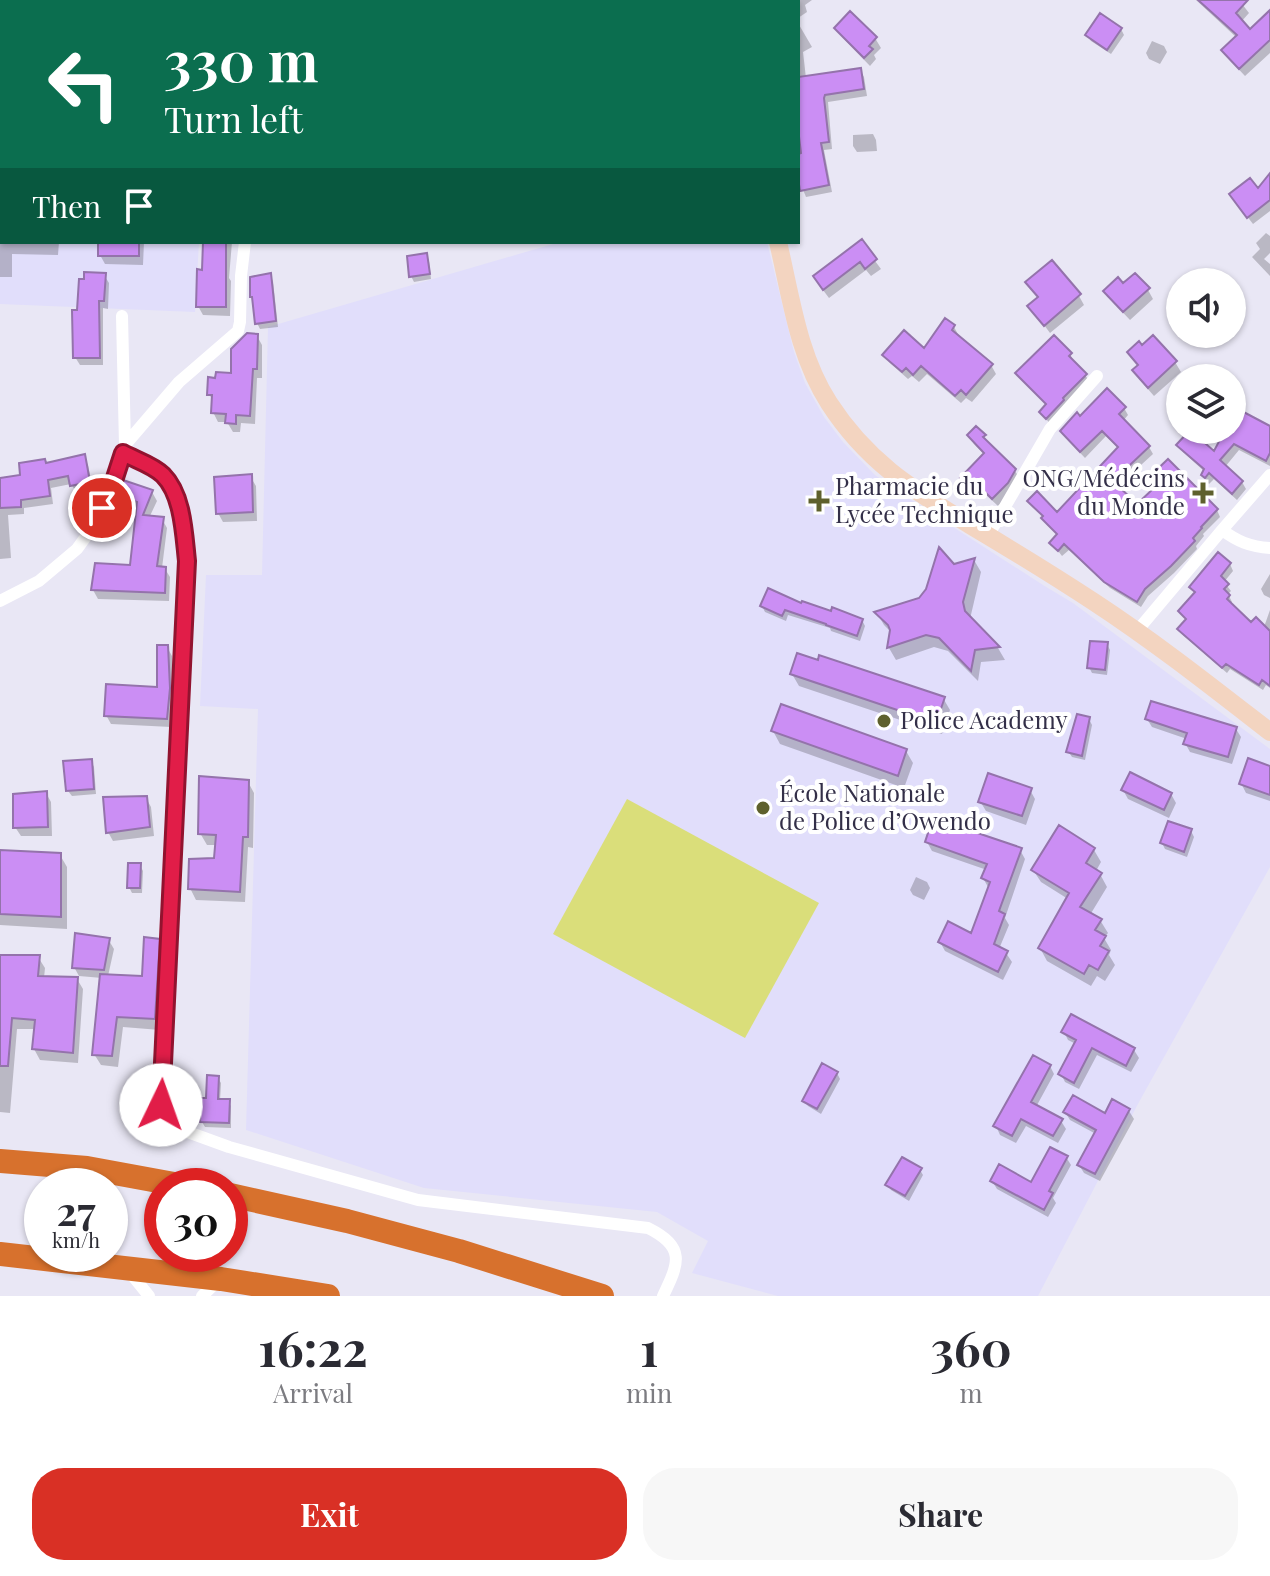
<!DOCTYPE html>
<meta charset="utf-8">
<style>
:root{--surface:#fff;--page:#f7f7f7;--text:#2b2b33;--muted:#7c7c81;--accent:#d93025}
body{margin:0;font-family:"Playfair Display",serif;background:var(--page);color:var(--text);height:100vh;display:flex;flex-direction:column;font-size:30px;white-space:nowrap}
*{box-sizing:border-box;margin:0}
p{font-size:26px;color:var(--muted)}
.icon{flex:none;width:44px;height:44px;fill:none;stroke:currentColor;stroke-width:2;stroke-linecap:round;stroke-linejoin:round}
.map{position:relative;height:1296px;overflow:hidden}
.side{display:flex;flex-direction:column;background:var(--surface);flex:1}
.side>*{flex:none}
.top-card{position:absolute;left:0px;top:0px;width:800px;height:244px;box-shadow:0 2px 6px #0004;background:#0b6e4f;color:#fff;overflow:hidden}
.controls{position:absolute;left:1166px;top:268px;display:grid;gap:16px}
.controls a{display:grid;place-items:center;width:80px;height:80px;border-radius:50%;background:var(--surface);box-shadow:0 2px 6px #0004;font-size:40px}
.speed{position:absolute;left:24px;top:1168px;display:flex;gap:16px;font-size:40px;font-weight:700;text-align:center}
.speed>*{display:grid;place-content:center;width:104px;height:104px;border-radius:50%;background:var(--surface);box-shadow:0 2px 6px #0004;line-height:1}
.speed small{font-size:20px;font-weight:400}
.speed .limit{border:12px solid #d22;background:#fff;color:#111}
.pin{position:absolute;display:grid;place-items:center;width:68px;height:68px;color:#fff;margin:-34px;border:4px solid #fff;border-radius:50%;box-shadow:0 2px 8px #0007}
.me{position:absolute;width:88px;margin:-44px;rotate:3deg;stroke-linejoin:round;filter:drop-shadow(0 0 6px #0008)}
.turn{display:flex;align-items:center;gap:28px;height:168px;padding:0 32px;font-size:36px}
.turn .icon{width:104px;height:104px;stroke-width:2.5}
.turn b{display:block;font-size:56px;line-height:68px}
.then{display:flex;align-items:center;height:76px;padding:0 32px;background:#0003;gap:16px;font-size:30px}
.eta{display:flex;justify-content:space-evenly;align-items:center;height:136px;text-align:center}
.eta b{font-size:48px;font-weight:700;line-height:56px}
.primary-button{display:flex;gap:16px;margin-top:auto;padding:16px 32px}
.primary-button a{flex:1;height:92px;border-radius:32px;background:var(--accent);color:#fff;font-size:32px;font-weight:700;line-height:92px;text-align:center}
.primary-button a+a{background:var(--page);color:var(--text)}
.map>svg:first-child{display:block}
.built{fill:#e1defb}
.green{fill:#dade7a}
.shadow{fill:#0003}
.building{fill:#cb8ef4;stroke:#9473ab;stroke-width:2}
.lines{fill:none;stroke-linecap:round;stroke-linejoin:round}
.street{stroke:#fff;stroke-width:12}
.secondary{stroke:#f3d4c0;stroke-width:18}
.highway{stroke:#d7712d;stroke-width:24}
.route-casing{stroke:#92132f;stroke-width:20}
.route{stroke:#e11d48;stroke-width:14}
.poi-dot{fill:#5e602d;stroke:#fff;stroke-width:3}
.labels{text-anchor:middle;stroke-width:8;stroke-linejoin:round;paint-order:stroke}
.poi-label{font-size:24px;fill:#332f48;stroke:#fff;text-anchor:start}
</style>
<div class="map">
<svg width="1270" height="1296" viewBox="0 0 1270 1296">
<rect width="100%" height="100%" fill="#e9e7f5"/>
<path class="built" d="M0,0H213V2H2V242H199L195,312L0,304Z
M560,242H767L794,352L805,383L824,417L843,442L875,475L908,498L1043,585L1073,603L1270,749V867L1139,1102L1038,1296H778L692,1273L708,1241L657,1212L424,1188L246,1130L258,709L200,706L206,575H262L268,327Z"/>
<path class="green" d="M627,799L819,903L745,1038L553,934Z"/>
<path class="shadow" d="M337,0H395V2H338Z
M426,0H442L443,2H427Z
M471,0H488L489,2H472Z
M790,0H789H812L805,5L807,12L798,18V2H788Z
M1196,0H1239L1249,13L1241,22L1250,32L1270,13V53L1245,76L1229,59L1224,50L1237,38Z
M798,23L812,47L803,52L806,78L860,70L864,77L867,96L828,102L832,149L824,150L832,192L806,197L798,177V156L803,155L801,138L798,137Z
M836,28L875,38L881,48L874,55L876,59L870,66L842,37Z
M1121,29L1124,35L1111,54L1091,41L1087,35Z
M1152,41L1164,46L1167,52L1160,64L1149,59L1146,53Z
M0,132H2V187H0Z
M873,134L876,140L877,151L857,152L853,146V135Z
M1270,176V211L1253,224L1236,202L1258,192Z
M0,201H2V242H59L58,255L12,254V277H0Z
M1266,233L1270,236V253L1264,259L1270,264V276L1252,257L1260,249L1256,243Z
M100,242H144L143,265L105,264L100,255Z
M205,242H232L229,278L231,281L230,316L203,315L198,306L204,272Z
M861,242L881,269L871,276L866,270L829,298L820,286Z
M426,256L429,261L431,279L414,282L411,276Z
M104,275L109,283L108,309L103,308V365H80L75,357L79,312Z
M270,276L273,281L278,327L260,329L257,323L255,302L252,296Z
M1028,283L1079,296L1084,305L1050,333L1030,306L1039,299Z
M1123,286L1148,290L1153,299L1130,320L1111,300L1106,291Z
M1177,313L1180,316V327L1172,318Z
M954,327L959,336L991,365L996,374L972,402L966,398L961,403L927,374L919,382L912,376L908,379L890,363L884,355L924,351Z
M257,336L262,345V378H257L255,424L241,423L240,432H233L227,422H218L213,412L214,402L209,394L233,375Z
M1153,338L1175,362L1181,372L1154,396L1140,380L1134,371L1139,367L1129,353L1142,348Z
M1070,354L1073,360L1072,361L1089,380L1050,424L1041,412L1047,405L1021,379L1017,373Z
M1124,408L1128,415L1123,421L1149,447L1153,454L1117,487L1137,507L1156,489L1149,480L1217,510L1220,517L1203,534L1204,536L1196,546L1197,549L1174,573L1148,596L1141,607L1110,588L1069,550L1062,556L1052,543L1059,536L1047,525L1044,517L1030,501L1057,515L1119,449L1106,436L1085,458L1066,438L1062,432L1080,418Z
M1232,420L1270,428V466L1239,450L1225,467L1242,482L1246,489L1237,500L1214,479L1209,484L1208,483L1203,475L1205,472L1183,452L1179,445L1214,454L1227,430H1232Z
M969,436H984L989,444L1015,471L1020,479L1013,491L998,506L983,492L978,497L967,487L962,478L985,455L974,444Z
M84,457L88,465L93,490L77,493L71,484L51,488L53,504L24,508V514L8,515L11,558L0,559V480L22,477Z
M250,476L256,486L257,521L223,522L218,513Z
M152,492L157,501L149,518L162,519L167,528L162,568L165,569L170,577L169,601L98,599L93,590L132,567L138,509L126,504L121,495Z
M974,560L981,572L970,619L998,648L1005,660L981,662L978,681L948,651L934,647L896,660L889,648L891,632L884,625L877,613L920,600L953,566Z
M1230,564L1233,571L1224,582L1231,591L1228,594L1232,602L1230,605L1251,624L1264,627L1270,610V688L1266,685L1263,690L1230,669L1227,673L1183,635L1179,629L1187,621L1180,611L1196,594L1191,587Z
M1270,574V598L1264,595L1261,589Z
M803,605L862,620L865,626L860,641L831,631L830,628L788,615L786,621L765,612L762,606Z
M1107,644L1110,650L1107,675L1092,673L1089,667Z
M167,647L172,656L173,698L171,727L111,724L106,715L159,689Z
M792,674L943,698L950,710L942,734L799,686Z
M1089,719L1092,725L1085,760L1072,757L1068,751Z
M1147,719L1236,729L1241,737L1232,764L1190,752L1185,743L1187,739L1152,727Z
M773,731L906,751L913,763L904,788L780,744Z
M91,761L94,767L96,794L72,796L68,791Z
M1270,768V801L1246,793L1241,783Z
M248,782L254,793L253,848L248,847L245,902L196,900L190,888L216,860L217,845H207L200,833Z
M1030,790L1035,799L1026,825L986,811L980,801Z
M1123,790L1171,794L1176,803L1169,818L1128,799Z
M46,793L51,802L52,836H21L15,827Z
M146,798L151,807L154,836L113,841L108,832Z
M1191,831L1194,837L1187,857L1165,849L1162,843Z
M927,842L1020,850L1025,859L1005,918L1009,925L999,949L1006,953L1012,962L1003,980L945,951L940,942L972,936L988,887L983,878L987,870L932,851Z
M1094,850L1101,862L1096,871L1100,874L1107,887L1090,915L1100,920L1108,933L1104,938L1111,950L1109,955L1115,965L1105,981L1097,976L1091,986L1047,961L1040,948L1068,899L1041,882L1033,870Z
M0,852L60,855L67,867V929L0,925Z
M140,865L143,871L142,893H132L129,887Z
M916,877L927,882L930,888L924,900L913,895L910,890Z
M108,939L114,949L108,976L144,979L159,941L165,952L160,1030L123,1027L118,1067L101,1065L94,1054L102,978L79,976L74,967Z
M0,957H38L45,968L44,978L77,979L83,989L78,1063L40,1060L34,1049L36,1029H17L10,1113L0,1112Z
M1064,1032L1134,1050L1139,1058L1131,1072L1097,1055L1079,1089L1065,1082L1061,1074L1076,1044L1068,1040Z
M1050,1066L1054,1074L1036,1107L1061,1121L1066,1129L1058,1143L1026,1126L1016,1143L1000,1135L996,1126Z
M837,1073L840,1079L821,1114L808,1106L804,1101Z
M218,1078L221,1083L220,1101H228L231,1106V1128L205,1127L202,1122Z
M1129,1111L1134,1119L1100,1181L1084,1173L1079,1165L1096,1134L1070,1120L1065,1112L1106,1116Z
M1066,1157L1071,1165L1053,1198L1056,1203L1048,1217L997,1189L992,1181L1032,1184Z
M920,1170L923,1175L909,1201L891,1190L888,1185Z"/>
<path class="building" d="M1198,0H1248L1236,13L1250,29L1270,10V40L1239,69L1221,50L1237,35Z
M850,11L877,37L869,46L873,49L864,58L834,28Z
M1100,13L1122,28L1107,50L1085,35Z
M861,68L864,89L825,95L824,98L829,142L821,143L829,185L800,191L798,178V154L801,153L798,128V77Z
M1270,173V200L1247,218L1229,194L1250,178L1258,188Z
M862,239L877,259L865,269L860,262L823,290L813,276Z
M98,242H139V256H98Z
M203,242H226V307H196L197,269L202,270Z
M427,253L430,274L409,277L407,256Z
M1052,260L1081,294L1044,326L1027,306L1038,297L1025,282Z
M84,272L106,273L104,301H99L100,358H73L72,310H77L79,279H84Z
M271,273L276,321L255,324L252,297H250V277Z
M1135,273L1150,288L1123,312L1103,291L1118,277L1123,283Z
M945,318L955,325L952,330L993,364L966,395L961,390L955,396L921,366L913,375L906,368L902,372L882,355L904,330L924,348Z
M247,333L258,334L257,369H253L250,416L236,415V424L225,423L226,414L211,413L212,395H207L208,377L215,378L216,372L231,373V349Z
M1054,335L1072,353L1069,356L1087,374L1063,398L1064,400L1046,419L1039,412L1046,404L1015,373Z
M1153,335L1177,361L1148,388L1132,370L1138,365L1127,352L1139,341L1142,345Z
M1107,388L1126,407L1119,414L1150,446L1113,481L1137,504L1155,487L1147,479L1168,459L1218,509L1201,527L1202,528L1193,538L1195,541L1171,566L1145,589L1137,602L1104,582L1064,544L1058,551L1049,543L1057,534L1041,518L1043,516L1027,501L1037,491L1057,512L1118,447L1102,431L1080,452L1060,431L1077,412L1080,416Z
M1236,408L1270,426V453L1266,461L1234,444L1220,460L1243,481L1232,494L1209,473L1205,478L1201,475L1204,469L1176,445L1190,430L1214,451L1225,430H1232V416Z
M976,426L986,435L983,437L1016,469L1008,483L992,499L978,485L972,490L960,478L984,453L967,435Z
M85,454L90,482L70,486L68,476L48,480L50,496L21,500V507L0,508V478L20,475L19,463L45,459L46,463Z
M252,474L253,512L216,514L214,477Z
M123,480L153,490L143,515L164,517L157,566L166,567L165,593L91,590L95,563L130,565L137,502L119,496Z
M939,547L954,564L975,558L963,602L965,611L1000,647L975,650L971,671L939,638L926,635L887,648L890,630L888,625L874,612L919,598L926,589Z
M1218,552L1231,563L1221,576L1229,584L1224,589L1230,595L1227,599L1251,622L1256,617L1270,631V686L1262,680L1259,685L1226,664L1222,668L1177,629L1186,619L1178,611L1195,592L1189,587Z
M768,588L801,603L802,601L831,611L832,607L863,619L857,636L826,625V624L785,610L782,616L760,606Z
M1090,641L1108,642L1105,670L1087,668Z
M157,645H168L170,688L167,719L104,716L106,684L157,687Z
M797,653L818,660L819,655L945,697L936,723L790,674Z
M1151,701L1237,727L1228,757L1183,744L1187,733L1145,719Z
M781,704L907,749L898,776L771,731Z
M1077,714L1090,717L1082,756L1066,752Z
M1248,758L1270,766V795L1239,784Z
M92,759L94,789L66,791L63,761Z
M1130,772L1172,793L1164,810L1121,790Z
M988,773L1032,788L1022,816L978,802Z
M199,776L249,780L248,837H243L240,892L188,889L189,859L214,858L216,835L198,834Z
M47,791L48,827L13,828V794Z
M147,796L150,827L106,833L103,797Z
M933,818L1022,848L999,911L1005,914L994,944L1008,951L998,972L938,942L948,921L971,933L990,882L981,878L987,864L925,842Z
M1168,821L1192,829L1184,852L1160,843Z
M1059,825L1095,848L1086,863L1102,873L1080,907L1102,919L1095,930L1106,936L1100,946L1109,951L1098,970L1089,965L1084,974L1038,948L1069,893L1031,870Z
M0,850L61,853V917L0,914Z
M128,863H141L140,888H127Z
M75,933L110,938L104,970L72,968Z
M144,937L160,939L155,1019L117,1017L112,1056L92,1055L100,974L142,976Z
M0,955H40L38,976L78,977L73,1053L32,1049L35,1020L12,1018L8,1066H0Z
M1071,1014L1135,1048L1126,1066L1092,1048L1074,1083L1058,1074L1076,1040L1061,1032Z
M1033,1055L1051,1065L1031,1102L1063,1119L1053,1136L1021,1119L1012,1136L993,1126Z
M822,1063L838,1072L817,1109L802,1101Z
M207,1075L219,1076L218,1099H230L229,1123L200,1122L201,1098H206Z
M1073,1095L1105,1113L1112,1099L1130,1109L1095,1174L1077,1165L1096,1130L1063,1112Z
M1050,1147L1068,1156L1049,1191L1053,1193L1044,1210L990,1181L999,1164L1031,1182Z
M902,1157L922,1168L905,1196L885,1185Z"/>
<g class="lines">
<path class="street" d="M321,0L323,2
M551,0L553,2
M263,2L266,0
M495,2L498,0
M125,445L179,382L238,331L240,322L241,276L245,242
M123,453C136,460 153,465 163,475C183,495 184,534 187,561L161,1105L170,1120L185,1131L229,1147L418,1200L648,1228C686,1247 679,1263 663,1296
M1222,530C1237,541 1250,547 1270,548
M988,536L1050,429L1097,376
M0,601L39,581L77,549L95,524L110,493L125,445L122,316
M1137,631L1222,530L1270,475
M128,1270L149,1296
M202,1296L220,1279"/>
<path class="secondary" d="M700,0L701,2
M778,242C791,297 798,355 829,403C867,462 912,489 970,525C1012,550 1053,575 1094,602C1155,642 1212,687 1270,732"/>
<path class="highway" d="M0,1161L87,1168L185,1186
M230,1195L347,1221L459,1251L602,1296
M0,1254L221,1279L328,1296"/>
</g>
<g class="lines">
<defs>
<path id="route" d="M102,508L110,493L123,453C136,460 153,465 163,475C183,495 184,534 187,561L161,1105"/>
</defs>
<use href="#route" class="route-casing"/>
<use href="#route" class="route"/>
</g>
<g class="poi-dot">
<path d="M1199 481h8v8h8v8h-8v8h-8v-8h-8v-8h8z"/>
<path d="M815 489h8v8h8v8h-8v8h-8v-8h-8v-8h8z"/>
<circle cx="884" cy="721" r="8"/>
<circle cx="763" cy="808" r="8"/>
</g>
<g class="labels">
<g class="poi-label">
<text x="1185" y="487" text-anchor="end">ONG/Médécins<tspan x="1185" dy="28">du Monde</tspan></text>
<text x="835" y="495">Pharmacie du<tspan x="835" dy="28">Lycée Technique</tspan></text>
<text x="900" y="729">Police Academy</text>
<text x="779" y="802">École Nationale<tspan x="779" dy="28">de Police d’Owendo</tspan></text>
</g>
</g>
</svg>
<div class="controls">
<a><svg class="icon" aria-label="sound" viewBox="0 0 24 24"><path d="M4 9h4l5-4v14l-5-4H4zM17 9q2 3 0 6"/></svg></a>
<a><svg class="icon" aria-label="layers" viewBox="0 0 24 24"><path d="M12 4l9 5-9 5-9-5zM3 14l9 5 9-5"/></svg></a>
</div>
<div class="speed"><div>27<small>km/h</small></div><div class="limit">30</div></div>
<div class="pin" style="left:102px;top:508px;background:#d93025"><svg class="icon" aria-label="arrive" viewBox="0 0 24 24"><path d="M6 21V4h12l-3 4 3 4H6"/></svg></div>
<svg class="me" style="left:161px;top:1105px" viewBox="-20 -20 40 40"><circle r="19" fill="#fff"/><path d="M0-13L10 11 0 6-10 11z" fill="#e11d48"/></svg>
<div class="top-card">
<div class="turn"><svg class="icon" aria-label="left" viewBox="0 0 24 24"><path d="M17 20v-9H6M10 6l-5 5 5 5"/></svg><div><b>330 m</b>Turn left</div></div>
<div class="then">Then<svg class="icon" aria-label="arrive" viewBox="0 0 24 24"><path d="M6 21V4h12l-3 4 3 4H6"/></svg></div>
</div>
</div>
<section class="side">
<div class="eta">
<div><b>16:22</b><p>Arrival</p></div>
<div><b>1</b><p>min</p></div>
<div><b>360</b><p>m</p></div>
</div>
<div class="primary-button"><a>Exit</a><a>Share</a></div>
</section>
